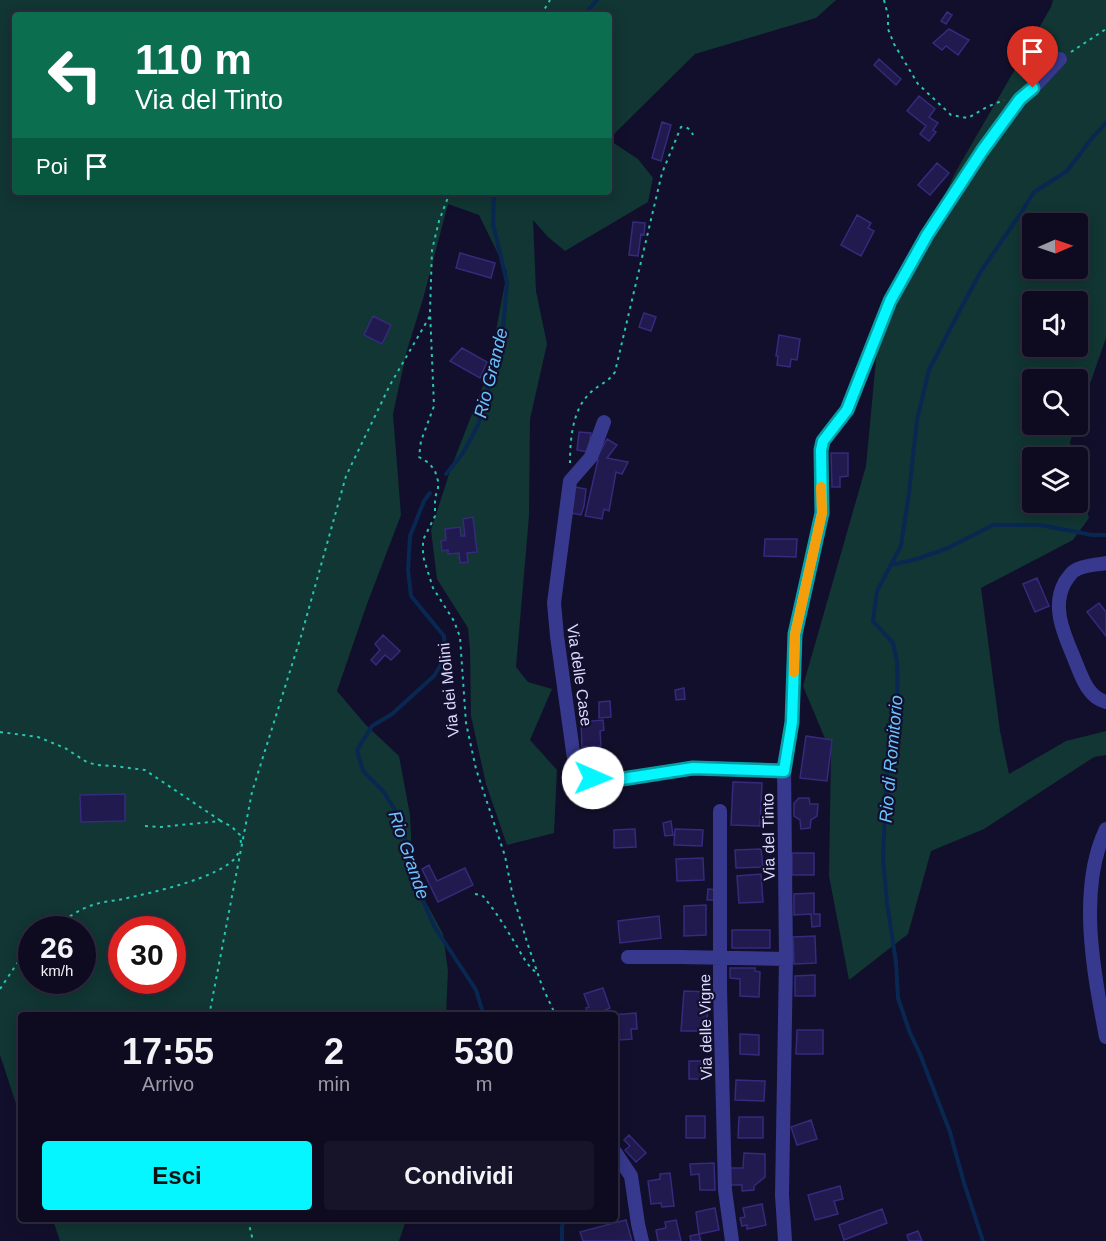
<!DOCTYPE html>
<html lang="it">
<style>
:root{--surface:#0e0b21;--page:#17142a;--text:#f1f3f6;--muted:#9b9ba5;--line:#2e2b3f;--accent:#06f6ff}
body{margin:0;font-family:Arial,sans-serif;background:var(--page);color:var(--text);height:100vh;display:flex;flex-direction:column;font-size:22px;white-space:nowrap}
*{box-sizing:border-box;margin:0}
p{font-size:20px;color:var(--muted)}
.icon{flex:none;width:33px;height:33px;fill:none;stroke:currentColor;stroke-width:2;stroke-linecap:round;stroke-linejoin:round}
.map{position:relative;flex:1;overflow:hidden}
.side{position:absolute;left:18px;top:1012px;width:600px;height:210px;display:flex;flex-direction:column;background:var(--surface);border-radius:6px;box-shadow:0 3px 15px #0003,0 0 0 2px var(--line)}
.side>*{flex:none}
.top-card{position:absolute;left:12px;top:12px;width:600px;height:183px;border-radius:6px;box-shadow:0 3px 15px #0003,0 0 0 2px var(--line);background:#0b6e4f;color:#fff;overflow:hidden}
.needle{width:39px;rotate:88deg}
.tools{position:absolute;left:1022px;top:213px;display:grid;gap:12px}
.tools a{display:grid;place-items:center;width:66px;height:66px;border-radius:6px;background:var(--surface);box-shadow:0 3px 15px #0003,0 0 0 2px var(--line);font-size:30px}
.speed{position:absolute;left:18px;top:916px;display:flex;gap:12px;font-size:30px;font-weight:700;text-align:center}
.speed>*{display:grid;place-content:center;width:78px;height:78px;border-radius:50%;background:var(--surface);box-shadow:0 3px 15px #0003,0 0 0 2px var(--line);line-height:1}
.speed small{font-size:15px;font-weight:400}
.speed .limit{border:9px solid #d22;background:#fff;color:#111}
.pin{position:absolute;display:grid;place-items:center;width:51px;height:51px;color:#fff;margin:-62px -26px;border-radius:50% 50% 50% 0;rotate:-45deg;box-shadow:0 0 6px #0007}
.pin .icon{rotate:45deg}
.me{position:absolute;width:66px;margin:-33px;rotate:91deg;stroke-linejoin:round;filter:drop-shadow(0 0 4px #0008)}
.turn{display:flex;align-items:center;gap:21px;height:126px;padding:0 24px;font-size:27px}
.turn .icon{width:78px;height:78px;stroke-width:2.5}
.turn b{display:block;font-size:42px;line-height:51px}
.then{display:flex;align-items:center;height:57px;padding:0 24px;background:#0003;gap:12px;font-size:22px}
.eta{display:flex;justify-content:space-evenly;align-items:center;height:102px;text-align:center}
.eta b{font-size:36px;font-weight:800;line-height:42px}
.action{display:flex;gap:12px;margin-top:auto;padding:12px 24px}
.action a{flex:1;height:69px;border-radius:6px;background:var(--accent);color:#111;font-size:24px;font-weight:800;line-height:69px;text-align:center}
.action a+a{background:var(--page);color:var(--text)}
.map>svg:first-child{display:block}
.green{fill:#113633;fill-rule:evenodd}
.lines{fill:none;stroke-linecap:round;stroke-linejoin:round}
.stream{stroke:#092851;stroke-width:4}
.building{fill:#211a4e;stroke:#352a7c;stroke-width:1.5}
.path{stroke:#27c6b2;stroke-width:2;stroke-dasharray:3 4.5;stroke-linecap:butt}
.minor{stroke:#37398e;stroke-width:14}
.route-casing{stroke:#04a0a6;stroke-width:15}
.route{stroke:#06f6ff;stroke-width:10}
.slow{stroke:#f59e0b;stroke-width:10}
.labels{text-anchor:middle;stroke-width:4.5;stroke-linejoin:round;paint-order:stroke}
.street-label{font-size:16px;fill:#dcdaff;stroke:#120f2c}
.water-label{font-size:18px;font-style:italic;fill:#68c3ff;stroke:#120f2c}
</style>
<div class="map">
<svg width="1106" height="1241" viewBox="0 0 1106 1241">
<rect width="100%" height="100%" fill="#120f2c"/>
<path class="green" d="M0,0H836L816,18L695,54L609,139V15H15V192H609V140L638,159L653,178L648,202L565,251L548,237L533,220L536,291L547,344L530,419L529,516L516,667L528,682L552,689L530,740L557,770L554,833L507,845L486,784L471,716L470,650L468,628L437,579L431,530L451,468L488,373L507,272L479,215L448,204L423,299L407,350L393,414L401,515L367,604L337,691L365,724L399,756L410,815L413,878L443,934L448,971L446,1015L21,1016V1119L0,1055ZM32,930H82V981H32ZM122,930H172V981H122Z
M1053,0H1106V338L1077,421V380H1032V424L1076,425L1070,442L1073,457L1032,458V502H1077V471L1089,518L1073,540L981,588L1000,731L1009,774L1066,741L1106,731V755L1094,757L984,829L931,851L908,934L849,980L829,876L831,753L803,686L866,466L878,339L955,173L1051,7ZM1032,224H1077V268H1032ZM1032,302H1077V346H1032Z
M53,1220H406L399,1241H60Z"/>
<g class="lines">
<path class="stream" d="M584,15L597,0
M446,474L463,453L478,425L502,341L507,283L493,224L494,192
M430,493L424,501L410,536L408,570L411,596L444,636L445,658L434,676L392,714L372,726L357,750L363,771L383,791L397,813L405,837L413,878L434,926L476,990L484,1016
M891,565L917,559L948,548L993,525H1041L1092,535H1106
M562,1241V1226L564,1220
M983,1241L964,1183L950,1132L920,1054L910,1033L898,998L896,962L887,903L883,858L887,769L898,711L897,661L893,643L873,621L877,591L901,546L909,493L917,420L929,370L960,310L981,271L1021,213L1034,192L1067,171L1092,138L1106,123"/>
</g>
<path class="building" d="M947,12L952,15L946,24L941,21Z
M949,29L969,40L958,55L946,46L942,50L933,43Z
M879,59L901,79L896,85L874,65Z
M919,96L935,109L929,117L938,123L933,130L936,132L929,141L920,134L926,126L907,111Z
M662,122L671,125L661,161L652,158Z
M937,163L949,173L930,195L918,185Z
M857,215L871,223L868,228L874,231L861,256L841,245Z
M633,222L645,223L644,235L641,234L638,256L629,255Z
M460,253L495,263L491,278L456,268Z
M644,313L656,317L651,331L639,327Z
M373,316L391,325L382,344L364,335Z
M779,335L800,339L797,360L791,359L790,367L777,365L778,356H776Z
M462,348L487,362L480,378L450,361Z
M579,432L591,433L588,452L577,450Z
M607,439L617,445L607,458L628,462L622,474L616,472L609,511L604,509L602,519L585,516L598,460L596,459Z
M831,453H848V476L840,477V487H832Z
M575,487L586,489L584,506L581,515L571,513Z
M473,517L477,552L467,553L468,562L460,563L459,553L448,554V550L442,551L441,541L446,540L445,529L460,527L461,536H465L463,519Z
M765,539H797L796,557L764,556Z
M1037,578L1049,606L1035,612L1023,584Z
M1099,603L1106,612V636L1087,612Z
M383,635L400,651L391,660L385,655L376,665L371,660L380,650L375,644Z
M684,688L685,699L676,700L675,690Z
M610,701L611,717L599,718V702Z
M603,720L604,730L600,731L601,746L582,747L581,722Z
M806,736L832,740L827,781L800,778Z
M733,782L762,783L760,826L731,825Z
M125,794V821L81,822L80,795Z
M799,798H809L810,804H818L817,816L811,820L810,828L801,829L800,820L794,816V803Z
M671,821L673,835L665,836L663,823Z
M635,829L636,847L614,848V830Z
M675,829L703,830L702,846L674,845Z
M761,849L763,867L736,868L735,850Z
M792,853H814V875H792Z
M703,858L704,880L677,881L676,859Z
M429,865L437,881L465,868L473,885L438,902L422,869Z
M761,874L763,902L739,903L737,876Z
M708,889L717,890L716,900H707Z
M814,893V914H820V926L812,927L811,914L794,915V894Z
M706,905V935L684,936V906Z
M659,916L661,938L620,943L618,921Z
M732,930H770V948H732Z
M815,936L816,963L794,964L793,937Z
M730,968H755V971L760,972L759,997L740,996V979L730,978Z
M815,975V996H795V976Z
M603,988L610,1008L603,1011L605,1016H589L586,1008L589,1007L584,994Z
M684,991L708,992L707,1031H681Z
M636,1013L637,1029H631L632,1039L620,1040L619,1031H615V1016L611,1015Z
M797,1030H823V1054H796Z
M740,1034L759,1035V1055L740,1054Z
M689,1061H709V1079H689Z
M736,1080L765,1081L764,1101L735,1100Z
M686,1116H705V1138H686Z
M739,1117H763V1138H738Z
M811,1120L817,1139L797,1145L791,1127Z
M629,1135L646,1153L636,1162L625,1150L630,1146L624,1140Z
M744,1153L765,1154V1177L754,1186V1190L742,1191V1185H730V1168H743Z
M714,1163L715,1190H700L699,1174L691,1175L690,1164Z
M670,1173L674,1206L662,1207L661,1203L651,1204L648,1181L660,1179V1174Z
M840,1186L843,1199L834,1201L838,1214L815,1220L808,1195Z
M762,1204L766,1225L747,1229V1225L742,1226L740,1218L745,1217L743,1208Z
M715,1208L719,1230L699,1234L696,1212Z
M882,1209L887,1223L844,1240L839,1225Z
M626,1220L632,1241H583L580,1232Z
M676,1220L681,1241H658L656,1230L666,1228L665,1222Z
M918,1231L922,1241H909L907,1235Z
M699,1234L701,1241H691L690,1236Z"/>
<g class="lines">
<path class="path" d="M884,0L888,15V29L894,44L918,84L951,115L968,118L987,107L1004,100
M541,15L550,0
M1071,52L1106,29
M450,192L439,221L432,250L430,311L434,406L421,441L419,457L429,463L435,471L438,481V488L435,498V516L423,540V556L427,569L433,588L454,621L460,637L466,723L476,769L505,856L512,892L527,942L542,986L556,1016
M570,463C570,441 572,411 589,394C597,385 608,383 615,372L662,173L681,127C687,126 691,130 693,135
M0,732L38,737L65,748L85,761L96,765L114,766L145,770L221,821
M145,826L161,827L221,821L232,827L240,835L241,843
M475,894L482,895C495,910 505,927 515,943C522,955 527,966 538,974
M52,930C64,920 80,908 96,904C105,901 114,901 123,899C150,893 220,878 236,857C238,854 239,851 240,849
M0,989L22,956L32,947
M209,1016L252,792L302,633L346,476L390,385L430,316
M248,1220L253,1241"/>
<path class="minor" d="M604,422L591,457L570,481L554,603L557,636L575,766L593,778L623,779L693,768L784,771
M1106,563C1097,565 1082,565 1074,571C1071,573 1067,579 1065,582C1051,607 1064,634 1074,658C1081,675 1087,697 1106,702
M720,811V988L725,1190L732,1241
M1106,829C1077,889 1094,975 1106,1037
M628,957H680L786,959
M615,1152L631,1176L638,1224L642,1241
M785,1241L782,1195L786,959L784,765L792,722L795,634L822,513L821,450L823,441L847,410L890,301L927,235L982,151L1020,99L1033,88L1060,59"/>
</g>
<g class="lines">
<defs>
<path id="route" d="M593,778L622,779L693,768L784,771L792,722L795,634L822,513L821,450L823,441L847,410L890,301L927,235L982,151L1020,99L1033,88"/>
</defs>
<use href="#route" class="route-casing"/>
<use href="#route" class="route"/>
<path class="slow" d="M794,672L795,634L822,513L821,487"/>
</g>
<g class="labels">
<g class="street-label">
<text transform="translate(580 675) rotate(82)" y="6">Via delle Case</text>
<text transform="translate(448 690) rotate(-96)" y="6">Via dei Molini</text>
<text transform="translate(768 837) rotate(-91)" y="6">Via del Tinto</text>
<text transform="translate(705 1027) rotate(-91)" y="6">Via delle Vigne</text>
</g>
<g class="water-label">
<text transform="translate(491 373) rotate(-76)" y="6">Rio Grande</text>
<text transform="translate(891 759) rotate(-85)" y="6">Rio di Romitorio</text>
<text transform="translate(409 855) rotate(71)" y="6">Rio Grande</text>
</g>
</g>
</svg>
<div class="tools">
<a><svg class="needle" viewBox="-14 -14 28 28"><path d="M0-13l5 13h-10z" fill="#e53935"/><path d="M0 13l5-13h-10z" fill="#9b9ba5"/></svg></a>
<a><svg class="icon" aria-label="sound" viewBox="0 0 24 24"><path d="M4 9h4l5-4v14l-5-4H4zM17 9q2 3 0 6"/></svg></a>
<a><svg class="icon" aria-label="search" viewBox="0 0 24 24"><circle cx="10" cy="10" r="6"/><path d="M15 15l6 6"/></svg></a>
<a><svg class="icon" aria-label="layers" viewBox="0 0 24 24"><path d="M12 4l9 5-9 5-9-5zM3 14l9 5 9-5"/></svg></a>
</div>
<div class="speed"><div>26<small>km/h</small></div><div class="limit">30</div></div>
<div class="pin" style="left:1033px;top:88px;background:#d93025"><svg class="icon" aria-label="arrive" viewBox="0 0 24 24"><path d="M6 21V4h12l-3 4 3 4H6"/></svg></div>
<svg class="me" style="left:593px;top:778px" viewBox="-20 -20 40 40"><circle r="19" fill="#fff"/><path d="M0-13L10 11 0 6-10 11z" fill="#06f6ff"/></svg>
<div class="top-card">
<div class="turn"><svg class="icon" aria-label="left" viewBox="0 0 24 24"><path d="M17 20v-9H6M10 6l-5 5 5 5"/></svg><div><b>110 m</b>Via del Tinto</div></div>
<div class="then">Poi<svg class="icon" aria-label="arrive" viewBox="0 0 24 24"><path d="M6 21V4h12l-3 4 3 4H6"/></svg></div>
</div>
<section class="side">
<div class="eta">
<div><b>17:55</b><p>Arrivo</p></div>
<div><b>2</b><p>min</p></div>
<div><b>530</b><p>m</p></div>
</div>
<div class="action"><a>Esci</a><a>Condividi</a></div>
</section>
</div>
